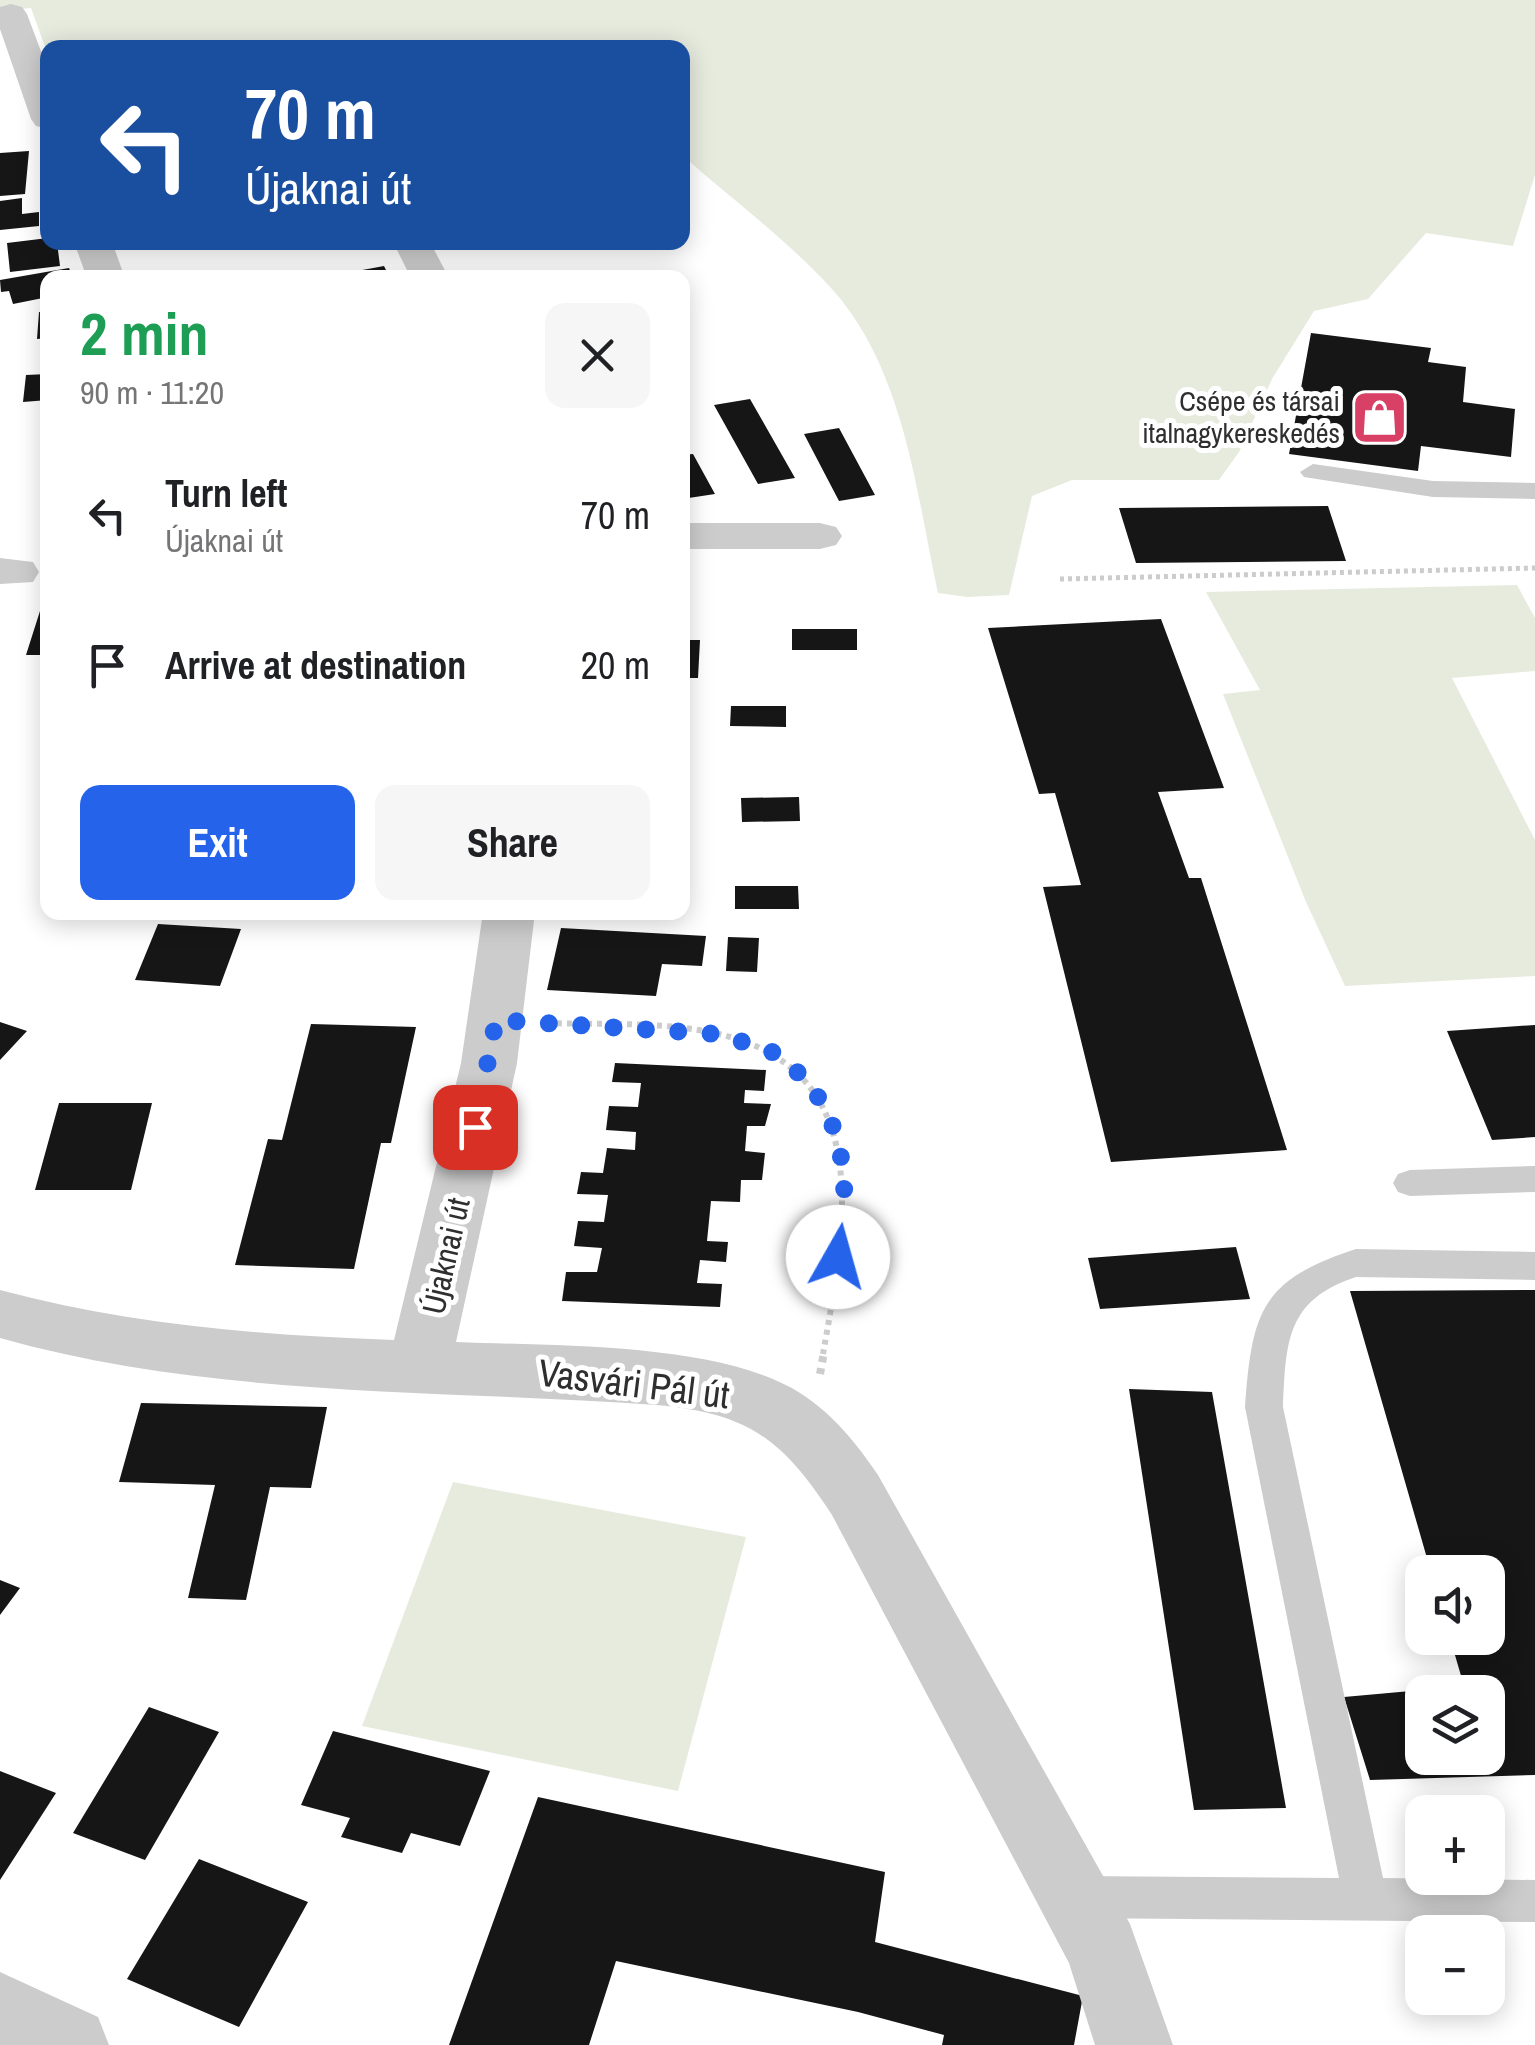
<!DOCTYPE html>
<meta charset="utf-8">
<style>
:root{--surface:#fff;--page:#f6f6f6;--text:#202124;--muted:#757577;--accent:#2563eb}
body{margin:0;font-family:"Archivo Narrow",sans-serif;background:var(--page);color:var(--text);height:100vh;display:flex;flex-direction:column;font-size:38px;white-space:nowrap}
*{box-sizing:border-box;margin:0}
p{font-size:32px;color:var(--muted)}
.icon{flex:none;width:55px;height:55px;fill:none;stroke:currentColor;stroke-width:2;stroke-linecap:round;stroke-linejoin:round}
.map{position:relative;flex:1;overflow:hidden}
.panel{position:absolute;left:40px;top:270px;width:650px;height:650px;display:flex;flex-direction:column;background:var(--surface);border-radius:20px;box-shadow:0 5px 25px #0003}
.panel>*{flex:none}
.guide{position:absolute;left:40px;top:40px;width:650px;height:210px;border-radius:20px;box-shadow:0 5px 25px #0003;background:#1a4fa0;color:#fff;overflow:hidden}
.fabs{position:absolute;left:1405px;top:1555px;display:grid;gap:20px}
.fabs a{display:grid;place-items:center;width:100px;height:100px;border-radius:20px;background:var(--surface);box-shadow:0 5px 25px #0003;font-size:50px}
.pin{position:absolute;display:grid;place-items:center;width:85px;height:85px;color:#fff;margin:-42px;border-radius:20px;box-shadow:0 5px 15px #0006}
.me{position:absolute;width:110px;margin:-55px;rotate:7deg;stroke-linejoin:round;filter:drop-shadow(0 0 8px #0008)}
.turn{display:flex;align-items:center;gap:35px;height:210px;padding:0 40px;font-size:45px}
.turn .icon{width:130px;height:130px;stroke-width:2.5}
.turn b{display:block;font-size:70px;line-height:85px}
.round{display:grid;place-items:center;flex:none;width:105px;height:105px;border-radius:20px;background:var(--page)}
.overview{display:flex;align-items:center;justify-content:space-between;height:170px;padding:0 40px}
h1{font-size:60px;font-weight:700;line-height:75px;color:#1e9e55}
.button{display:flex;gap:20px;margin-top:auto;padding:20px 40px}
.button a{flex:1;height:115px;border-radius:20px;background:var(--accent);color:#fff;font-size:40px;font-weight:700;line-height:115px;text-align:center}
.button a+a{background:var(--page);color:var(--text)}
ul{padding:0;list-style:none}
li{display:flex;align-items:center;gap:30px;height:150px;padding:0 40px}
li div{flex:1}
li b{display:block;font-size:38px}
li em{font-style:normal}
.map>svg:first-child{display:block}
.green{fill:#e7ebde}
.building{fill:#161616}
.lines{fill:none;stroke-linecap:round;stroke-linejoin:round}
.path-far2{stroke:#ccc;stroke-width:5;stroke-dasharray:4 4;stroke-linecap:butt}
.path-far1{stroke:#ccc;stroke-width:6;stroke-dasharray:5 5;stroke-linecap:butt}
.path{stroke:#ccc;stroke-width:8;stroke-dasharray:6 6;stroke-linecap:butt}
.service{fill:#ccc;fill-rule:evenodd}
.minor{fill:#ccc;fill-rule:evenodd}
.tertiary{fill:#ccc;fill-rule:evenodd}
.route{stroke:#2563eb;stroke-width:18;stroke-dasharray:0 32.4}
.labels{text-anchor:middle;stroke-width:10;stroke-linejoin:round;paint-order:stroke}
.far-poi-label{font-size:28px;fill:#2f2f2f;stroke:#fff;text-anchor:end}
.street-label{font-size:32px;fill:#2f2f2f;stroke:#fff}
.near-street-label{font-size:38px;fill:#2f2f2f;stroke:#fff}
</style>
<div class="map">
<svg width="1535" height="2045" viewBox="0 0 1535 2045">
<rect width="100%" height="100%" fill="#fff"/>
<path class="green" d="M0,0H1535V175L1513,246L1426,233L1368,299L1314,311L1272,379L1239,452L1219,480H1072L1032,496L1009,595L967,597L938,593C916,491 904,368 831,288C787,240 732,199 683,156L682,48H48L47,52L31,8L0,11Z
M1517,585L1535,618V671L1452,678L1535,840V976L1345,986L1306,902L1223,694L1260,690L1206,592Z
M453,1482L746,1537L678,1791L362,1726Z"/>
<path class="building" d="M29,151L25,194L0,196V153Z
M22,198V214L39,212V226L0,230V201Z
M48,238V242H57L60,266L10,272L7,243Z
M384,266L390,278H331L330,276Z
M69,268L73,278H48V297L13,304L9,291L1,292L0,280Z
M48,311V338L37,339L39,312Z
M1311,333L1431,348L1428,362L1466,367L1463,402L1515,409L1511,457L1421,446L1418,471L1289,454Z
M48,374V400L23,402L26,375Z
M750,399L795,478L758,484L714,405Z
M839,428L875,495L839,501L804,434Z
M693,454L715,494L682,499V455Z
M1328,506L1346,561L1136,563L1119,508Z
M40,611H48V655H26Z
M1161,619L1224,788L1158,792L1189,878H1201L1287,1150L1111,1162L1043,887L1081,885L1055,793L1039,794L988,628Z
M792,629H857V650H792Z
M682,640H700L698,678H682Z
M731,706H786V727L730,726Z
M799,797L800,821L742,822L741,798Z
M735,886H798L799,909H735Z
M158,924L241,929L220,986L135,980Z
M561,928L706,936L702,966L662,964L656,996L547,990Z
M728,937L759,938L757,972L726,971Z
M0,1022L27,1031L0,1060Z
M311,1024L416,1027L391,1143H381L354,1269L235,1265L268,1139L282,1140Z
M1535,1025V1137L1492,1140L1447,1031Z
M615,1063L766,1070L764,1091L745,1090L744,1103L771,1104L765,1126H747L745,1151L765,1153L762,1180H741L740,1202L711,1201L707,1241L728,1242L726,1262L700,1260L697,1283L722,1284L720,1307L562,1301L566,1272H597L602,1248L574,1246L578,1221L604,1222L608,1195L577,1194L581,1172L603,1173L607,1148L635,1150L636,1132L606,1130L609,1106L638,1107L641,1083L612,1082Z
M59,1103H152L131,1190H35Z
M1236,1247L1250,1299L1100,1309L1088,1258Z
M1535,1290V1775L1370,1780L1344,1697L1422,1690V1758H1488V1692L1425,1690L1464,1686L1450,1638H1488V1572H1431L1350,1291Z
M1129,1389L1212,1392L1286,1808L1194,1810Z
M141,1403L327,1407L311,1488L270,1487L246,1600L188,1598L215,1485L119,1482Z
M0,1580L20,1588L0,1615Z
M149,1707L219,1732L145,1860L73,1833Z
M333,1731L490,1771L460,1846L411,1833L402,1853L341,1837L350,1818L301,1805Z
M0,1771L56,1793L0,1880Z
M538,1797L885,1872L875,1942L1083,1996L1074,2045H942L944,2035L858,2012L616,1961L589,2045H449Z
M199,1859L308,1902L239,2027L127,1979Z"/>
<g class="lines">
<path class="path-far2" d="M1060,579L1535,568"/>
<path class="path-far1" d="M547,1023C602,1025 660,1021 714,1033C880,1068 845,1229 823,1354"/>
<path class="path" d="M820,1374L824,1352"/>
<path class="service" d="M1313,464L1433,481L1535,483V499L1433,497L1304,477L1300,472Z
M1535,1166V1192L1410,1196L1398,1192L1393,1183L1398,1174L1410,1170Z
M1356,1249L1535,1252V1280L1356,1277C1286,1300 1286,1342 1283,1407L1383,1878L1535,1880V1922L1074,1918L1058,1912L1052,1897L1058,1882L1074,1876L1339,1878L1245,1407C1252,1311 1261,1280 1356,1249Z"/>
<path class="minor" d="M11,4L22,7L27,14L48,70V129L36,126L31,119L0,29V7Z
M74,242H112L125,278H87Z
M393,242H430L449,278H411Z
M682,523H820L836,527L842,536L836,545L820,549H682Z
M0,558L33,562L39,572L33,582L0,584Z
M483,912H535L517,1063L456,1342C551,1346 720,1342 800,1393C833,1414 857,1444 878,1475L1130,1924L1173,2045H1095L1069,1963L832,1515C782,1438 747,1413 656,1405C436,1389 213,1398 0,1338V1290C130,1325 260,1335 394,1340L461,1063Z"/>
<path class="tertiary" d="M0,1972L98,2017L109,2045H0Z"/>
</g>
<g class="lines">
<path class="route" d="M475,1127L496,1020L718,1034L771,1051L806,1079L828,1112L840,1148L845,1197L838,1257"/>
</g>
<defs>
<symbol id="shop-square" viewBox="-11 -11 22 22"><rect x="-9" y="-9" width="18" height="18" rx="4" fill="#d84065" stroke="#fff"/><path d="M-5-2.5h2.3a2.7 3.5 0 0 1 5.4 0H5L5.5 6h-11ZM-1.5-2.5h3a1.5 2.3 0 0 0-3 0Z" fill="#fff"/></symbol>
</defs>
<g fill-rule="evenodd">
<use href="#shop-square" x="1348" y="386" width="63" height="63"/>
</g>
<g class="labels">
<g class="far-poi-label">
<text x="1340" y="411">Csépe és társai<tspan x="1340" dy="32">italnagykereskedés</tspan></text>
</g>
<g class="street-label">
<text transform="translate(446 1256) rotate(-77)" y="11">Újaknai út</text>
</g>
<g class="near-street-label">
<text transform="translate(634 1384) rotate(7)" y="13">Vasvári Pál út</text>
</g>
</g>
</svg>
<div class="fabs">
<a><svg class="icon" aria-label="sound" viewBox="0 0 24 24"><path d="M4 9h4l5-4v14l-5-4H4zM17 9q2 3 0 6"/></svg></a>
<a><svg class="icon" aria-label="layers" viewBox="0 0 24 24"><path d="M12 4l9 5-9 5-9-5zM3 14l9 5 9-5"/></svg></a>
<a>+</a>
<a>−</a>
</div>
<div class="pin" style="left:475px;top:1127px;background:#d93025"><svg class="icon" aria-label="arrive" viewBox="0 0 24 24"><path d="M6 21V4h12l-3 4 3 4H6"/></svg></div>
<svg class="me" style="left:838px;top:1257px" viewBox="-20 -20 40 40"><circle r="19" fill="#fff"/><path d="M0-13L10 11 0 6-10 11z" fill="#2563eb"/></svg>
<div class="guide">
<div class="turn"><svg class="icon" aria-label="left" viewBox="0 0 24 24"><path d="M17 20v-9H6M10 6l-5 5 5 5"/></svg><div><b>70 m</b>Újaknai út</div></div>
</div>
<section class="panel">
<div class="overview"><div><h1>2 min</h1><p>90 m · 11:20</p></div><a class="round"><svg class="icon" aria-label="close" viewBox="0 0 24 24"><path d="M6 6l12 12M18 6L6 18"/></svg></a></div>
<ul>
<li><svg class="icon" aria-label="left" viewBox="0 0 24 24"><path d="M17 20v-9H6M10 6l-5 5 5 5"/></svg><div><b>Turn left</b><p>Újaknai út</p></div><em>70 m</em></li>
<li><svg class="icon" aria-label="arrive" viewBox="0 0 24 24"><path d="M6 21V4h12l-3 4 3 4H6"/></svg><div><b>Arrive at destination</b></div><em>20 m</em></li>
</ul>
<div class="button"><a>Exit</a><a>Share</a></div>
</section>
</div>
